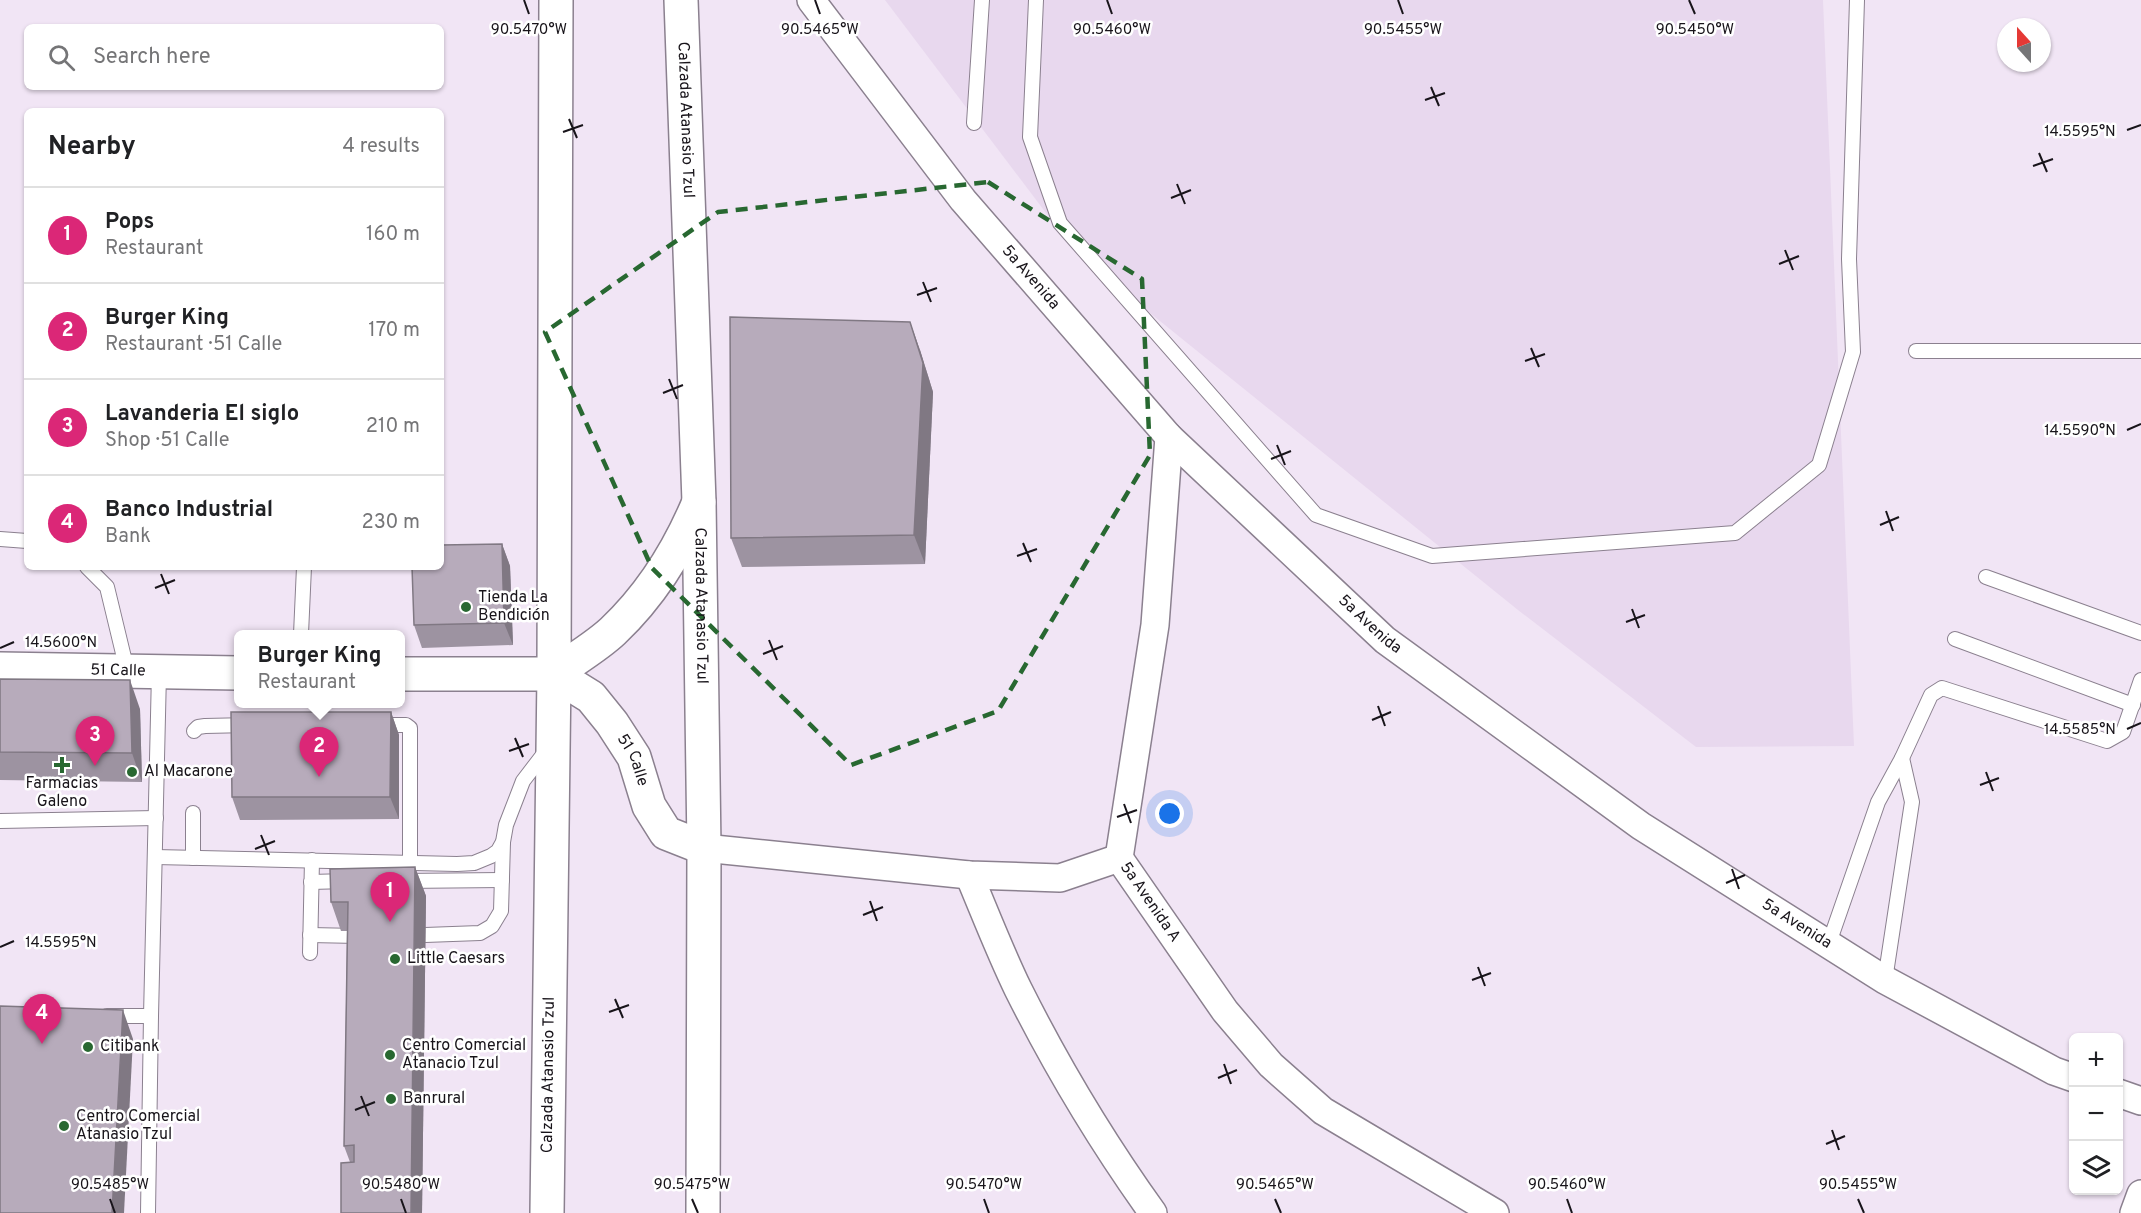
<!DOCTYPE html>
<html lang="en">
<head>
<meta charset="utf-8">
<style>
	body { margin:0; font-family:Overpass,sans-serif; background:#f2f2f2; color:#202124 }
	.controls { position:absolute; right:18px; bottom:18px; display:grid; overflow:hidden; border-radius:9px; box-shadow:0 2px 4px #0004 }
	.controls button { width:54px; height:54px; display:grid; place-items:center; padding:0; border:0; border-bottom:2px solid #e0e0e0; background:#fff; color:#202124; font:30px sans-serif }
	.compass { position:absolute; left:1997px; top:18px; width:54px; height:54px; border-radius:50%; background:#fff; box-shadow:0 2px 4px #0004; rotate:339deg }
	.you { position:absolute; left:1170px; top:814px; width:21px; height:21px; margin:-15px; border:4px solid #fff; border-radius:50%; background:#1a73e8; box-shadow:0 0 0 9px #1a73e833 }
	.badge { display:grid; place-items:center; width:39px; height:39px; border-radius:50%; background:#db2777; color:#fff; font-size:20px; font-weight:700 }
	.pin { position:absolute; translate:-50% -50px; filter:drop-shadow(0 2px 3px #0008) }
	.pin::after { content:''; position:absolute; top:32px; width:21px; height:18px; background:inherit; clip-path:polygon(0 0,100% 0,50% 100%) }
	.popup { position:absolute; left:234px; top:630px; width:171px; height:78px; box-sizing:border-box; display:grid; place-content:center; border-radius:9px; background:#fff; filter:drop-shadow(0 2px 4px #0005); font-size:20px; white-space:nowrap; color:#757577 }
	.popup b { font-size:22px; color:#202124 }
	.popup::after { content:''; position:absolute; left:50%; top:100%; margin-left:-12px; border:12px solid transparent; border-top-color:#fff }
	.list { margin:0; padding:0; list-style:none }
	h2 { display:flex; justify-content:space-between; align-items:center; height:78px; margin:0; padding:0 24px; font-size:26px }
	h2 small { font-size:20px; font-weight:400; color:#757577 }
	.list li { display:grid; grid-template-columns:39px 1fr auto; gap:18px; align-items:center; box-sizing:border-box; height:96px; padding:0 24px; border-top:2px solid #e0e0e0 }
	.list b { display:block; font-size:22px; white-space:nowrap }
	.list p { margin:0; font-size:20px; white-space:nowrap; color:#757577 }
	.list em { font-size:20px; font-style:normal; color:#757577 }
	.icon { flex:none; width:33px; height:33px; fill:none; stroke:currentColor; stroke-width:2; stroke-linecap:round; stroke-linejoin:round }
	.map { position:relative; flex:none; width:2141px; height:1213px; overflow:hidden }
	.search { position:absolute; background:#fff; box-shadow:0 2px 4px #0004; left:24px; top:24px; width:420px; height:66px; display:flex; align-items:center; gap:15px; box-sizing:border-box; padding:0 21px; border-radius:9px; color:#757577; font-size:22px }
	.panel { position:absolute; background:#fff; box-shadow:0 2px 4px #0004; left:24px; top:108px; width:420px; height:462px; border-radius:9px }
	.map>svg:first-child { display:block }
</style>
</head>
<body>
<div class="map">
<svg width="2141" height="1213" viewBox="0 0 2141 1213">
	<rect width="100%" height="100%" fill="#f1e5f5"/>
	<path fill="#e8d8ee" d="M885 0H1823L1854 746 1696 747 1518 610 1077 254Z"/>
	<g fill="none" stroke-linecap="round" stroke-linejoin="round">
		<g stroke="#8b808f" stroke-width="16">
			<g id="lane">
				<path d="M1036 0 1030 137 1060 223 1316 515 1432 556 1735 533 1819 465 1853 352 1849 259 1857 0"/>
				<path d="M974 123 982 0"/>
				<path d="M1916 351H2141"/>
				<path d="M0 539 27 541"/>
				<path d="M87 567 107 587 127 670"/>
				<path d="M1986 577 2141 633"/>
				<path d="M301 634 304 567"/>
				<path d="M1955 639 2133 705"/>
				<path d="M376 725H406L410 728V862"/>
				<path d="M194 731 198 727 205 726 249 725"/>
				<path d="M0 821 156 818"/>
				<path d="M155 857 457 864 474 863 491 856 498 851 503 842 506 825 523 781 546 751"/>
				<path d="M193 858V813"/>
				<path d="M402 881 502 880"/>
				<path d="M311 882 347 881"/>
				<path d="M310 935 358 936"/>
				<path d="M425 935 480 933 492 926 501 911 503 842"/>
				<path d="M1828 946 1878 802 1902 758 1931 695 1942 688 2107 741 2123 732 2141 680"/>
				<path d="M310 953 312 860"/>
				<path d="M1885 980 1912 802 1902 758"/>
				<path d="M107 1016H151L159 673"/>
				<path d="M148 1213 151 1016"/>
			</g>
		</g>
		<g stroke="#8b808f" stroke-width="30">
			<g id="street">
				<path id="s1" d="M811 0 963 200 1169 437 1385 640 1641 826 1885 980 2054 1071 2074 1078"/>
				<path d="M704 848 969 875 1060 878 1119 858"/>
				<path id="s2" d="M1119 858 1225 1011 1271 1065 1323 1111 1495 1213"/>
				<path d="M1119 858 1155 625 1169 437"/>
				<path d="M969 875C985 913 1000 952 1018 989 1057 1067 1102 1142 1153 1213"/>
				<path d="M2118 1093 2141 1101"/>
				<path d="M2134 1213 2141 1194"/>
			</g>
		</g>
		<g stroke="#8b808f" stroke-width="36">
			<g id="secondary">
				<path id="s3" d="M0 669 238 673"/>
				<path id="s4" d="M400 674H554L591 697 612 723 634 757 649 806 666 833 704 848"/>
				<path d="M554 674C573 660 596 647 613 631 651 595 679 550 699 502"/>
			</g>
		</g>
		<g stroke="#8b808f" stroke-width="36">
			<g id="primary">
				<path id="s5" d="M681 0 699 502 704 848 703 1213"/>
				<path id="s6" d="M547 1213 554 674 556 0"/>
			</g>
		</g>
		<use href="#lane" stroke="#fff" stroke-width="14"/>
		<use href="#street" stroke="#fff" stroke-width="27"/>
		<use href="#secondary" stroke="#fff" stroke-width="33"/>
		<use href="#primary" stroke="#fff" stroke-width="33"/>
	</g>
	<g fill="#9d93a1">
		<path d="M920 350 933 392 925 564 742 567 731 538Z"/>
		<path d="M502 544 510 566 513 645 422 648 414 625Z"/>
		<path d="M0 679 140 709 142 782 0 780Z"/>
		<path d="M391 712 399 735V819L240 820 232 797Z"/>
		<path d="M415 867 426 896 422 1213 350 1162 344 1146 347 931H341L331 902Z"/>
	</g>
	<g fill="#807883">
		<path d="M910 322 920 350 933 392 925 564 914 535Z"/>
		<path d="M502 544 510 566 513 645 504 623Z"/>
		<path d="M130 680 140 709 142 782 132 753Z"/>
		<path d="M391 712 399 735V819L390 797Z"/>
		<path d="M415 867 426 896 422 1213H411Z"/>
		<path d="M123 1010 133 1039 124 1213H112Z"/>
	</g>
	<g fill="#b7abbb" stroke="#807883" stroke-width="1.5">
		<path d="M730 317 910 322 923 363 914 535 731 538Z"/>
		<path d="M502 544 504 623 414 625 412 567H441V545Z"/>
		<path d="M0 679 130 680 132 753 0 752Z"/>
		<path d="M231 712H391L390 797H232Z"/>
		<path d="M415 867 411 1213H341V1163L354 1162V1145L344 1146 348 902H331L330 869Z"/>
		<path d="M0 1006 123 1010 112 1213H0Z"/>
	</g>
	<path fill="none" stroke="#286831" stroke-width="4.5" stroke-dasharray="12 8" stroke-linejoin="round" d="M988 182 1142 279 1150 455 998 711 851 765 652 568 545 332 718 212Z"/>
	<path fill="none" stroke="#18141a" stroke-width="2" d="M524 0 529 14M815 0 820 14M1107 0 1112 14M1398 0 1403 14M1689 0 1695 14M1431 87 1439 106M1425 100 1445 93M569 119 577 138M2127 130 2141 125M563 132 583 125M2039 153 2047 172M2033 166 2053 159M1177 184 1185 204M1171 198 1191 190M1785 250 1793 270M1779 264 1799 256M923 282 931 302M917 295 937 288M1531 348 1539 367M1525 361 1545 354M669 379 677 399M663 393 683 385M2127 430 2141 424M1277 445 1285 465M1271 459 1291 451M1886 511 1893 531M1880 525 1899 517M1023 543 1031 562M1017 556 1037 549M161 574 169 594M155 588 175 580M1632 609 1639 628M1626 622 1645 615M769 640 777 660M0 648 14 642M763 654 783 646M1378 706 1385 726M1372 720 1391 712M2127 729 2141 723M515 738 523 757M509 751 529 744M1986 772 1993 791M1980 785 1999 778M1124 804 1131 823M1117 817 1137 810M261 835 269 855M255 849 275 841M1732 869 1739 889M1726 883 1745 875M870 901 877 921M863 915 883 907M0 947 14 941M1478 967 1485 986M1472 980 1491 973M615 999 623 1018M609 1012 629 1005M1224 1064 1231 1084M1218 1078 1237 1070M361 1096 369 1116M355 1110 375 1102M1832 1130 1839 1150M1826 1144 1845 1136M110 1199 115 1213M401 1199 406 1213M692 1199 698 1213M984 1199 989 1213M1275 1199 1281 1213M1567 1199 1572 1213M1858 1199 1864 1213"/>
	<g fill="#286831" stroke="#fff" stroke-width="2">
		<circle cx="466" cy="607" r="6"/>
		<path d="M59 756h6v6h6v6h-6v6h-6v-6h-6v-6h6z"/>
		<circle cx="132" cy="772" r="6"/>
		<circle cx="395" cy="959" r="6"/>
		<circle cx="88" cy="1047" r="6"/>
		<circle cx="390" cy="1055" r="6"/>
		<circle cx="391" cy="1099" r="6"/>
		<circle cx="64" cy="1126" r="6"/>
	</g>
	<g text-anchor="middle" dominant-baseline="central" stroke-width="5" stroke-linejoin="round" paint-order="stroke">
		<g font-size="16" fill="#18141a" stroke="#fff">
			<text stroke="none"><textPath href="#s5" startOffset="120">Calzada Atanasio Tzul</textPath></text>
			<text stroke="none"><textPath href="#s1" startOffset="354">5a Avenida</textPath></text>
			<text stroke="none"><textPath href="#s5" startOffset="606">Calzada Atanasio Tzul</textPath></text>
			<text stroke="none"><textPath href="#s1" startOffset="840">5a Avenida</textPath></text>
			<text stroke="none"><textPath href="#s3" startOffset="118">51 Calle</textPath></text>
			<text stroke="none"><textPath href="#s4" startOffset="274">51 Calle</textPath></text>
			<text stroke="none"><textPath href="#s2" startOffset="54">5a Avenida A</textPath></text>
			<text stroke="none"><textPath href="#s1" startOffset="1362">5a Avenida</textPath></text>
			<text stroke="none"><textPath href="#s6" startOffset="138">Calzada Atanasio Tzul</textPath></text>
		</g>
		<g font-size="16" fill="#18141a" stroke="#fff" text-anchor="start">
			<text x="478" y="598">Tienda La<tspan x="478" dy="18">Bendición</tspan></text>
			<text x="144" y="772">Al Macarone</text>
			<text x="62" y="784" text-anchor="middle">Farmacias<tspan x="62" dy="18">Galeno</tspan></text>
			<text x="407" y="959">Little Caesars</text>
			<text x="402" y="1046">Centro Comercial<tspan x="402" dy="18">Atanacio Tzul</tspan></text>
			<text x="100" y="1047">Citibank</text>
			<text x="403" y="1099">Banrural</text>
			<text x="76" y="1117">Centro Comercial<tspan x="76" dy="18">Atanasio Tzul</tspan></text>
		</g>
	</g>
	<g font-size="15" text-anchor="middle" fill="#18141a" stroke="#fff" stroke-width="5" stroke-linejoin="round" paint-order="stroke">
		<text x="529" y="34">90.5470°W</text>
		<text x="820" y="34">90.5465°W</text>
		<text x="1112" y="34">90.5460°W</text>
		<text x="1403" y="34">90.5455°W</text>
		<text x="1695" y="34">90.5450°W</text>
		<text x="2080" y="136">14.5595°N</text>
		<text x="2080" y="435">14.5590°N</text>
		<text x="61" y="647">14.5600°N</text>
		<text x="2080" y="734">14.5585°N</text>
		<text x="61" y="947">14.5595°N</text>
		<text x="110" y="1189">90.5485°W</text>
		<text x="401" y="1189">90.5480°W</text>
		<text x="692" y="1189">90.5475°W</text>
		<text x="984" y="1189">90.5470°W</text>
		<text x="1275" y="1189">90.5465°W</text>
		<text x="1567" y="1189">90.5460°W</text>
		<text x="1858" y="1189">90.5455°W</text>
	</g>
</svg>
<div class="controls">
<button>+</button>
<button>−</button>
<button><svg class="icon" aria-label="layers" viewBox="0 0 24 24"><path d="M12 4l9 5-9 5-9-5zM3 14l9 5 9-5"/></svg></button>
</div>
<svg class="compass" viewBox="-18 -18 36 36"><path d="M0-13l5 13h-10z" fill="#e53935"/><path d="M0 13l5-13h-10z" fill="#757577"/></svg>
<div class="you"></div>
<div class="pin badge" style="left:390px;top:922px">1</div>
<div class="pin badge" style="left:319px;top:777px">2</div>
<div class="popup"><b>Burger King</b>Restaurant</div>
<div class="pin badge" style="left:95px;top:766px">3</div>
<div class="pin badge" style="left:42px;top:1044px">4</div>
<div class="search"><svg class="icon" aria-label="search" viewBox="0 0 24 24"><circle cx="10" cy="10" r="6"/><path d="M15 15l6 6"/></svg>Search here</div>
<section class="panel">
<h2>Nearby<small>4 results</small></h2>
<ul class="list">
<li><span class="badge">1</span><div><b>Pops</b><p>Restaurant</p></div><em>160 m</em></li>
<li><span class="badge">2</span><div><b>Burger King</b><p>Restaurant · 51 Calle</p></div><em>170 m</em></li>
<li><span class="badge">3</span><div><b>Lavanderia El siglo</b><p>Shop · 51 Calle</p></div><em>210 m</em></li>
<li><span class="badge">4</span><div><b>Banco Industrial</b><p>Bank</p></div><em>230 m</em></li>
</ul>
</section>
</div>
</body>
</html>
